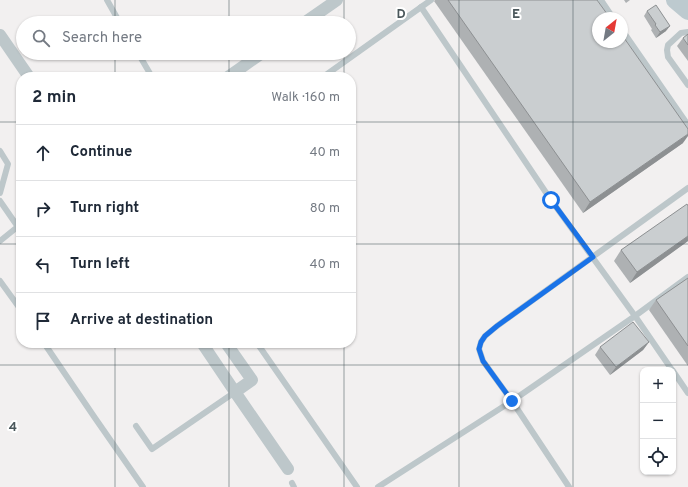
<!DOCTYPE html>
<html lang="en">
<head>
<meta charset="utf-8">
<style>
	body { margin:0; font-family:Overpass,sans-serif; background:#f2f2f3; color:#1f2937 }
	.controls { position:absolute; right:12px; bottom:12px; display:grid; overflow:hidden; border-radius:8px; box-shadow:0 1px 3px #0004 }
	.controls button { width:36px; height:36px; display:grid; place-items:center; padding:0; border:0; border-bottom:1px solid #e0e1e3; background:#fff; color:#1f2937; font:20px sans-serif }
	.compass { position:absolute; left:592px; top:12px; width:36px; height:36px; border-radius:50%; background:#fff; box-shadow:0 1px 3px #0004; rotate:31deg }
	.stop { position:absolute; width:12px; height:12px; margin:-9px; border:3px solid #1a73e8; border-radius:50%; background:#fff }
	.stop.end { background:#1a73e8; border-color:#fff; box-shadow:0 1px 4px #0008 }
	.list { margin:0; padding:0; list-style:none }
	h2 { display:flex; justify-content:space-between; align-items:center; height:52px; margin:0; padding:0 16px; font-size:17px }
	h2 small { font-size:13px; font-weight:400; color:#747a83 }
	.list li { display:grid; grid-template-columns:26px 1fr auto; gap:12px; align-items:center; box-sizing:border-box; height:56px; padding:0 16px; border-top:1px solid #e0e1e3 }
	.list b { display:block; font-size:15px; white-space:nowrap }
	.list em { font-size:13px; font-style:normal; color:#747a83 }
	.icon { flex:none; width:22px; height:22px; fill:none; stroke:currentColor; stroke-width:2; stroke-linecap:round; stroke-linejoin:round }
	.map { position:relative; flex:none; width:688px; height:487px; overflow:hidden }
	.search { position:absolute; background:#fff; box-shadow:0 1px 3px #0004; left:16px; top:16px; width:340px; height:44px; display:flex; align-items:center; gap:10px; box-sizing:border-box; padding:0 14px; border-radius:22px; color:#747a83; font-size:15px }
	.panel { position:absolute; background:#fff; box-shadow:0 1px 3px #0004; left:16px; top:72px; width:340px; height:276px; border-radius:16px }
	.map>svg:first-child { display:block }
</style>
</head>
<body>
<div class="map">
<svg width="688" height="487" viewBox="0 0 688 487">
	<rect width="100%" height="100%" fill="#f2f0f0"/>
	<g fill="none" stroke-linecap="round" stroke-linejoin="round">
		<g stroke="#bdc7ca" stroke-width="6">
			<path d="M107 0 120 23"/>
			<path d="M601 0 613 18"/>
			<path d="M421 7 551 200 635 316 672 370"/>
			<path d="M622 30 688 125"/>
			<path d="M688 32 681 33 668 45 667 50 668 57 688 85"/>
			<path d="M138 53 152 77"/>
			<path d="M323 77 431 0"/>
			<path d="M0 151 8 164 0 193"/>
			<path d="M0 201 18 227"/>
			<path d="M0 241 21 224"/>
			<path d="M0 281 21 310"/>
			<path d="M44 343 95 418 143 487"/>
			<path d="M257 343 357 487"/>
			<path d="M673 371 688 393"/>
			<path d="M136 426 152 449 235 392"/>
			<path d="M292 483 294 487"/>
			<path d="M378 487 512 401 635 316 688 277"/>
			<path d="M569 487 512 401 483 361 479 349 481 342 485 336 497 326 688 188"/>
		</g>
		<g stroke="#bdc7ca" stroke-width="12">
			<path d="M304 23 337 0"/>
			<path d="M0 35 29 77"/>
			<path d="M228 77 262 53"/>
			<path d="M202 343 235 392 252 380 226 343"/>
			<path d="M235 392 288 469"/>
		</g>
		<path stroke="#bdcacf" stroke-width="18" d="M675 0 688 11"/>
	</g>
	<g fill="#aeb1b3">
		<path d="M435 0H597L683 143 583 213 434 1Z"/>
		<path d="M624 0H630L626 3Z"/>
		<path d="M647 11 666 31 656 38 651 30 652 29 644 16Z"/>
		<path d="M688 34V61L677 46 683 38Z"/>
		<path d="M688 206V241L630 283 614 261 621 250Z"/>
		<path d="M688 278V366L649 310 656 300Z"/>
		<path d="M649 342 643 350 610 375 595 355 600 347Z"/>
	</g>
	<g fill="#8d9092">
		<path d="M670 26 666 31 656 38 660 32Z"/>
		<path d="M688 134V136L683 143 583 213 590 202Z"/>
		<path d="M688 236V241L630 283 637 272Z"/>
		<path d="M649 342 643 350 610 375 616 367Z"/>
	</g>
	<g fill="#caced0" stroke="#8d9092">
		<path d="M448 0H597L610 18H598V42H622V35L688 129V134L590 202Z"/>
		<path d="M656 5 670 26 660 32 655 25 656 24 647 11Z"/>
		<path d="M688 34V45L683 38Z"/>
		<path d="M687 204 688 206V236L637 272 621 250Z"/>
		<path d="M688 278V346L656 300Z"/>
		<path d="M633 322 649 342 616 367 600 347Z"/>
	</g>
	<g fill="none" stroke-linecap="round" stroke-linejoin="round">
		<path stroke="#1a73e8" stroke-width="5" d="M512 401 483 361 479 349 481 342 485 336 497 326 593 257 551 200"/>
	</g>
	<path fill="none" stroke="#4a575b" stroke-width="1" stroke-opacity="0.55" d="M115 0V23M229 0V23M344 0V23M459 0V487M573 0V487M115 53V77M229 53V77M344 53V77M0 122H21M351 122H688M0 244H21M351 244H688M115 343V487M229 343V487M344 343V487M0 365H688"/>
	<g font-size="13" text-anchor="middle" font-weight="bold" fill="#4a575b" stroke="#fff" stroke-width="4" stroke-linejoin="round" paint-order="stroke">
		<text x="401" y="18">D</text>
		<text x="516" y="18">E</text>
		<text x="13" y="431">4</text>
	</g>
</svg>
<div class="controls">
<button>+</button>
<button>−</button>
<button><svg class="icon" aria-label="locate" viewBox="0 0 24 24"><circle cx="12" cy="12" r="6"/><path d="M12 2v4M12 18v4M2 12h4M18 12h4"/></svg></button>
</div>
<svg class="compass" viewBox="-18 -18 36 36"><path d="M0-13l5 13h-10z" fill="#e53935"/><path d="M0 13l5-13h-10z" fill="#747a83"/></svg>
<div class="stop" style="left:551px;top:200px"></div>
<div class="stop end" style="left:512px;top:401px"></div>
<div class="search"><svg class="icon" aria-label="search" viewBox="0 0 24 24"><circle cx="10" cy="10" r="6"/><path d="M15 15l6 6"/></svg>Search here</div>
<section class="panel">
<h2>2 min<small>Walk · 160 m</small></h2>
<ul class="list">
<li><svg class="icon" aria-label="ahead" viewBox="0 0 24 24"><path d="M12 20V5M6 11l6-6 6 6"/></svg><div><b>Continue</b></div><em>40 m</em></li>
<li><svg class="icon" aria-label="right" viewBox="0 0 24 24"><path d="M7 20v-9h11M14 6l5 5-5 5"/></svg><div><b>Turn right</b></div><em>80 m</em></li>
<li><svg class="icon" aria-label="left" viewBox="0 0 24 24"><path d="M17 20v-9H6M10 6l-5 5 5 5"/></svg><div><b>Turn left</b></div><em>40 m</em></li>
<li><svg class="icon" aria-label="arrive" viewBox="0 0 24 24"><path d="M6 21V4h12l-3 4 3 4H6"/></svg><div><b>Arrive at destination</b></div></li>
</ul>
</section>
</div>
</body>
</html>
